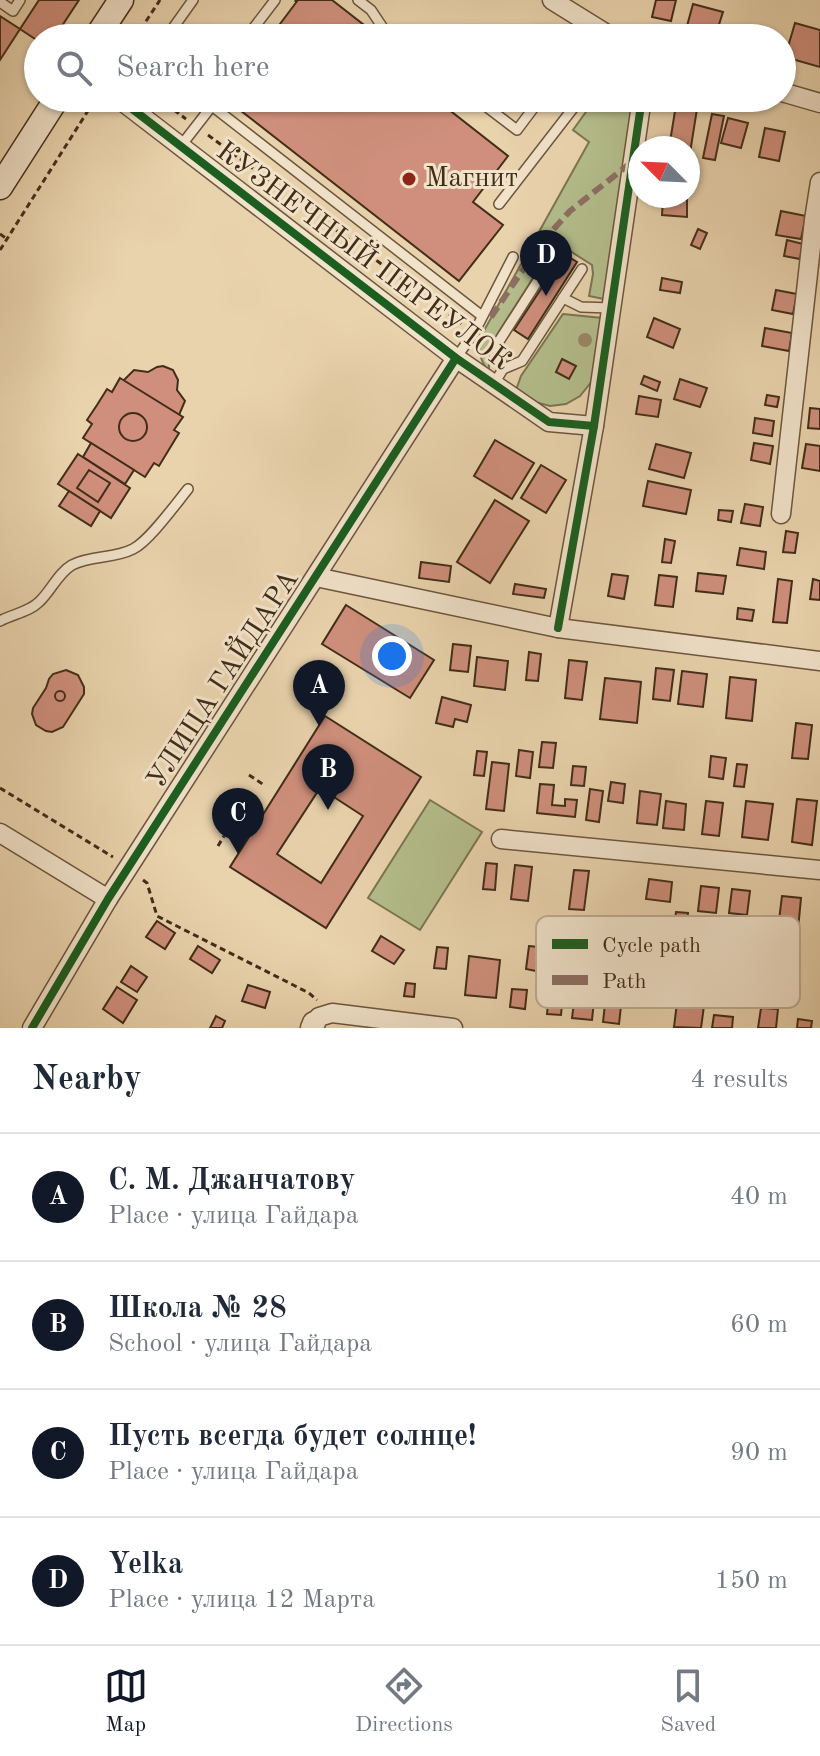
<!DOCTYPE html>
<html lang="en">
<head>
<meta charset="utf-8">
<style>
	body { margin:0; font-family:"Old Standard TT",serif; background:#f6f6f7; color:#1f2937 }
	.compass { position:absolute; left:628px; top:136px; width:72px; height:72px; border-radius:50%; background:#fff; box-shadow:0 2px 6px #0004; rotate:294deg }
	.you { position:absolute; left:392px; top:656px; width:28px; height:28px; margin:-20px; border:6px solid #fff; border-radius:50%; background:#1a73e8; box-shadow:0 0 0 12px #1a73e833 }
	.badge { display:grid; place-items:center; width:52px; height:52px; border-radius:50%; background:#111827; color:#fff; font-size:26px; font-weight:700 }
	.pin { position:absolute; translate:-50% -66px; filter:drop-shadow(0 2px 4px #0008) }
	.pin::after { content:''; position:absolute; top:42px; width:28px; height:24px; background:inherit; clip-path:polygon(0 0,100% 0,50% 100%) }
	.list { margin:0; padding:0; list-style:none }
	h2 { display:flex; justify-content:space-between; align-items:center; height:104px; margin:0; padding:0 32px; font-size:34px }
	h2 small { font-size:26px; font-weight:400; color:#747a83 }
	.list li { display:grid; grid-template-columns:52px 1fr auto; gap:24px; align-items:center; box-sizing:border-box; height:128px; padding:0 32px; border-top:2px solid #e0e1e3 }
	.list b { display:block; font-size:30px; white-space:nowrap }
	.list p { margin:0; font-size:26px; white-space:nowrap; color:#747a83 }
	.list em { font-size:26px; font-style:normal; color:#747a83 }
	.icon { flex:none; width:44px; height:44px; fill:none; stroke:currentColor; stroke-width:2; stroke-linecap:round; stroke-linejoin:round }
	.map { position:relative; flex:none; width:820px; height:1028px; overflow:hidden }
	.search { position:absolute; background:#fff; box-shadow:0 2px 6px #0004; left:24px; right:24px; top:24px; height:88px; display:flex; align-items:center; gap:20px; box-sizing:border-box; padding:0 28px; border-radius:44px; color:#747a83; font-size:30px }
	.sheet { height:616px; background:#fff }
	nav { display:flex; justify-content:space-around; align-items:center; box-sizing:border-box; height:112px; border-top:2px solid #e0e1e3; background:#fff; font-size:22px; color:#747a83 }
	nav a { display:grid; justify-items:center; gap:4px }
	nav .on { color:#111827 }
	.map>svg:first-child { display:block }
</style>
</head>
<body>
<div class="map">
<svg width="820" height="1028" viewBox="0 0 820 1028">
	<rect width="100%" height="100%" fill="#e9d3ad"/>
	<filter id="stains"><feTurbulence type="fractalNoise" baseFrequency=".0025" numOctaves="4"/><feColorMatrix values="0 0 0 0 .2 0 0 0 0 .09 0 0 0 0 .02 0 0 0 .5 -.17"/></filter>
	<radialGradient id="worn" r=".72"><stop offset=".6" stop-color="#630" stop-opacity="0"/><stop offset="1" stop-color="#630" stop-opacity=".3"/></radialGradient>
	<g fill="#b4bd8c" stroke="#7b7552" stroke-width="2">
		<path d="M596 98H634L604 299 589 296 593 274 592 265 556 242 498 333 489 351V373C480 360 478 352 481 336L589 142 573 130Z"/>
		<path d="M563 314 602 318 592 381 580 396 566 404 550 406 535 402 516 390 521 376Z"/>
		<path d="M430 800 482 832 420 930 368 898Z"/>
	</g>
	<g fill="#cf8f7c" stroke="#422d18" stroke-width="2" fill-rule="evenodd">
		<path d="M39 0H79L54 38H38V41L20 29Z"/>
		<path d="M298 0H332L364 25 355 36 357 38H282L274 32Z"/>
		<path d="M656 0H676L671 21 652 17Z"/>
		<path d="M693 4 723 12 716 34 687 26Z"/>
		<path d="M0 16 20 29 0 60Z"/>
		<path d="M795 23 820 30V67L785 57Z"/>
		<path d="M243 98H434L508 156 473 202 503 225 459 281 236 107Z"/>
		<path d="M676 105 697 109 690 153 688 152V148H669Z"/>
		<path d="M712 114 724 116 715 160 703 158Z"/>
		<path d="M728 118 748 123 741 148 721 143Z"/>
		<path d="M765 128 785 132 779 161 759 157Z"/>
		<path d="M663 199 687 200V217L662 215Z"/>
		<path d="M781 211 806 216 801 239 776 235Z"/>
		<path d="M698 229 707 233 700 249 691 245Z"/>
		<path d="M787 240 803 244 800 259 784 256Z"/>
		<path d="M564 254 577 262 528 339 514 330Z"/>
		<path d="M662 278 682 282 680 293 660 290Z"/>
		<path d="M776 290 797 294 793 314 772 310Z"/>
		<path d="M654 318 680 329 673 348 647 337Z"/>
		<path d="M765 328 792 333 789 351 762 346Z"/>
		<path d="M562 359 576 366 569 379 556 372Z"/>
		<path d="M163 366 173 370 178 380 177 390 185 401 179 415 123 381 134 370 148 372 157 367Z"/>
		<path d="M644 376 660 382 657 391 641 384Z"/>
		<path d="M120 378 183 417 174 430 179 433 159 466 154 463 145 477 83 438 92 424 87 420 97 405 107 389 112 392Z"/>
		<path d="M680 379 707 388 700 407 674 399Z"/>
		<path d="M767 395 779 397 777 407 765 405Z"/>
		<path d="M639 396 661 400 658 417 636 414Z"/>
		<path d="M810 408 820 409V429L808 428Z"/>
		<circle cx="133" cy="427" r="14"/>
		<path d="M755 418 774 421 772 436 753 433Z"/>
		<path d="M495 440 534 463 512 499 474 476Z"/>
		<path d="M91 443 134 470 125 484 83 457Z"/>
		<path d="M754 443 773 446 770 464 751 460Z"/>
		<path d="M656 444 691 453 684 478 649 469Z"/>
		<path d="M806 444 820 446V471L802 468Z"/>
		<path d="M78 454 130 488 111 518 58 484Z"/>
		<path d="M541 465 566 480 546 513 521 498Z"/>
		<path d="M89 470 110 483 98 502 77 488Z"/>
		<path d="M648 481 691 490 686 514 643 506Z"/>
		<path d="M69 491 100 511 91 526 59 506Z"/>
		<path d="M495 500 529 521 490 583 457 562Z"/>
		<path d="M745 504 763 507 760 526 741 523Z"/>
		<path d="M719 510 733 511 731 522 718 520Z"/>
		<path d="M786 531 798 533 795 553 783 552Z"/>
		<path d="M665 539 675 541 671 563 662 562Z"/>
		<path d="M740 548 766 552 764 569 737 565Z"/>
		<path d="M421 562 451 566 449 582 419 578Z"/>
		<path d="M698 573 726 576 723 594 696 591Z"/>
		<path d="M612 574 628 576 624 599 608 596Z"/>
		<path d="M659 575 677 577 673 607 655 605Z"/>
		<path d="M778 579 792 581 787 623 773 622Z"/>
		<path d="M813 579 820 581V600L810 599Z"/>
		<path d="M515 584 546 589 544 598 513 594Z"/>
		<path d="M346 605 434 660 410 698 322 644Z"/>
		<path d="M738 608 754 610 752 621 737 619Z"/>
		<path d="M453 644 471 646 468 672 450 670Z"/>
		<path d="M529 652 541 654 538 681 526 680Z"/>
		<path d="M477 657 508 661 505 690 474 686Z"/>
		<path d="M569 660 587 662 582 700 565 698Z"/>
		<path d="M656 668 674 670 670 701 653 699Z"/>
		<path d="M66 670 78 675 84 687V694L63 727 52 732 46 731 36 725 32 714 33 708 46 688 49 679 53 674Z"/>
		<path d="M682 671 707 674 703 707 678 704Z"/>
		<path d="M730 677 756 680 752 721 726 718Z"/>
		<path d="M605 678 641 682 637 723 600 719Z"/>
		<circle cx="60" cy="696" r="5"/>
		<path d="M442 697 471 705 467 722 455 719 453 727 436 723Z"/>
		<path d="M325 716 421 777 326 928 230 867ZM320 788 363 816 321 883 277 854Z"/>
		<path d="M796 723 812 725 808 759 792 758Z"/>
		<path d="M542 742 556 743 553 768 539 767Z"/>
		<path d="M519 750 533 752 530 778 516 776Z"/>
		<path d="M477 751 487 752 484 776 474 775Z"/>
		<path d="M711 756 726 758 723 779 709 777Z"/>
		<path d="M492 762 509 764 504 811 486 809Z"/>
		<path d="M737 764 747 765 744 787 734 786Z"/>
		<path d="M573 766 586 767 584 786 571 785Z"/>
		<path d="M611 782 625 784 623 803 608 801Z"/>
		<path d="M540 784 554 785 552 805 565 806V799L577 800 575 817 537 813Z"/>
		<path d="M590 789 603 791 599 822 586 820Z"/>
		<path d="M640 791 661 794 657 825 637 823Z"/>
		<path d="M797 799 817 801 812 845 792 842Z"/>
		<path d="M666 801 686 804 684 830 663 828Z"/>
		<path d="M706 801 723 803 719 836 702 834Z"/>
		<path d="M746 801 773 804 768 840 742 837Z"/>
		<path d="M486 863 497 864 495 890 483 889Z"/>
		<path d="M515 865 532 867 528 901 511 899Z"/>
		<path d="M574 870 589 871 584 910 569 909Z"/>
		<path d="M649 879 672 882 670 902 646 899Z"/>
		<path d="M701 886 719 888 716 913 698 911Z"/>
		<path d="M732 889 750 891 747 915 729 913Z"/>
		<path d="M782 896 801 898 798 930 778 928Z"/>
		<path d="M676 912 688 913 685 941 672 940Z"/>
		<path d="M157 921 175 933 165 949 146 937Z"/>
		<path d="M381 936 404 950 394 964 372 951Z"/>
		<path d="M198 946 220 960 212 973 190 959Z"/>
		<path d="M529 946 538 947 536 971 526 969Z"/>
		<path d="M437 947 448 948 446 969 434 968Z"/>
		<path d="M469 956 500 960 496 998 465 995Z"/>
		<path d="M131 966 147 977 137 992 121 982Z"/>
		<path d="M577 979 596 981 592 1020 572 1018Z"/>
		<path d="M406 983 415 984 414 997 404 996Z"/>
		<path d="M248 985 270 992 265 1008 242 1001Z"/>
		<path d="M607 986 623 988 619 1024 603 1022Z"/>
		<path d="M117 987 137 1000 123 1023 103 1009Z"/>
		<path d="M512 989 527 990 525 1009 510 1007Z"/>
		<path d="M549 991 563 993 561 1015 547 1014Z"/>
		<path d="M677 1003 704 1006 701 1028 674 1027Z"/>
		<path d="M761 1008 778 1009 776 1028H758Z"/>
		<path d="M714 1015 733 1017 732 1028H712Z"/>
		<path d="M216 1016 225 1021 222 1028H210Z"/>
		<path d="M798 1019 812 1021 811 1028H797Z"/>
	</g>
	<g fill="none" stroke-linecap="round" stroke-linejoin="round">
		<g stroke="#6c563d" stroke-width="12">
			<g id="service">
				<path d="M358 0 371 10 387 34 393 38"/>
				<path d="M0 2 13 11 20 0"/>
				<path d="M170 38 173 28 193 0"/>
				<path d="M246 38 275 0"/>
				<path d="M475 98 517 130 541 98"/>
				<path d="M212 106 482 316"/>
				<path d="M180 147 218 98"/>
				<path d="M499 204 581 98"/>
				<path d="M582 269 563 298 581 307 611 308"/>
				<path d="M456 358 475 331 513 257"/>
				<path d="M503 369 522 361 563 298"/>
				<path d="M494 384 503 369 496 346 555 254"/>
				<path d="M0 621C13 614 29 612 39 602 51 591 58 573 72 565 91 555 114 559 133 549 149 541 175 505 188 489"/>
			</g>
		</g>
		<g stroke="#6c563d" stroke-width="21">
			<g id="minor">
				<path d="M552 0 613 38"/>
				<path d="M782 92 820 103"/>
				<path d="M118 98 456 358 549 422 594 426"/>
				<path d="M781 514 814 220 820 182"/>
				<path d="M316 577 558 628 820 661"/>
				<path d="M558 628 594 426 642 98"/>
				<path d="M0 833 108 899"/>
				<path d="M501 839 820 870"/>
				<path d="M314 1023 319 1017 332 1013 453 1028"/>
				<path d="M32 1028 108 899 456 358"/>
			</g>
		</g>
		<g stroke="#6c563d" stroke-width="25">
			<path id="tertiary" d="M312 1028 314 1023"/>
		</g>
		<g stroke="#422d18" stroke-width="27">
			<g id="secondary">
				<path d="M96 38 121 0"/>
				<path d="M0 187 57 98"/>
			</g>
		</g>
		<g stroke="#422d18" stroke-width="3" stroke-dasharray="6 4" stroke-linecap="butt">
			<path d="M295 0 297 2"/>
			<path d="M135 38 160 0"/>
			<path d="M158 98 186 119"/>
			<path d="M208 135 462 324"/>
			<path d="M0 234 7 239"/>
			<path d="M0 250 96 98"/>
			<path d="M311 703 321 688"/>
			<path d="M249 775 264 785"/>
			<path d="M0 788 113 857"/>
			<path d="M218 846 224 836"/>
			<path d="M143 880 147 883 157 916 309 993 317 1000"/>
		</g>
		<use href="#service" stroke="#f1e2ca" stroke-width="9"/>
		<use href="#minor" stroke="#f1e2ca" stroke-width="18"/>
		<use href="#tertiary" stroke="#f1e2ca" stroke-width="22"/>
		<use href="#secondary" stroke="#f1e2ca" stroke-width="24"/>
		<path stroke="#8d6e63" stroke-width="6" stroke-dasharray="12 6" stroke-linecap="butt" d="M491 317 541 243 570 211 632 162"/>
		<g stroke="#f1e2ca" stroke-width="13">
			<g id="cycleway">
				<path d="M118 98 456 358 549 422 594 426"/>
				<path d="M558 628 594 426 642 98"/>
				<path d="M32 1028 108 899 456 358"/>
			</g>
		</g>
		<use href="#cycleway" stroke="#1b5e20" stroke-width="8"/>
	</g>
	<circle fill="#9a8868" cx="585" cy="340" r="7"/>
	<circle fill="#8f2418" stroke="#f1e2ca" stroke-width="3" cx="409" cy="179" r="8"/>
	<g text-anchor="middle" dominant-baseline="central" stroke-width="6" stroke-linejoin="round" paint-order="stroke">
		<g font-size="28" fill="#422d18" stroke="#f1e2ca" text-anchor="start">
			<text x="425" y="179">Магнит</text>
		</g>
		<g font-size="28" fill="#422d18" stroke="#f1e2ca">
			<text transform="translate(363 257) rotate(37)">КУЗНЕЧНЫЙ ПЕРЕУЛОК</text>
			<text transform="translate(224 680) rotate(-57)">УЛИЦА ГАЙДАРА</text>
		</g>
	</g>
	<rect x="536" y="916" width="264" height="92" rx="12" fill="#f1e2ca" stroke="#bcac95" stroke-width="2"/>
	<rect x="552" y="939" width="36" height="10" fill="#1b5e20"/>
	<rect x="552" y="975" width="36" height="10" fill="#8d6e63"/>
	<g font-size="22" fill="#422d18">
		<text x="602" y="952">Cycle path</text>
		<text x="602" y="988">Path</text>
	</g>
	<rect width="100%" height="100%" filter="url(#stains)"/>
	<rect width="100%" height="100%" fill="url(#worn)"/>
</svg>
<svg class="compass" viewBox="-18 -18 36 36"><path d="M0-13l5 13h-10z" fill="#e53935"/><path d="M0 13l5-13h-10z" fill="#747a83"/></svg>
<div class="you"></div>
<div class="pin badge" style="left:319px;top:726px">A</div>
<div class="pin badge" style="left:328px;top:810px">B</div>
<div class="pin badge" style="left:238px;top:854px">C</div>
<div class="pin badge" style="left:546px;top:296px">D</div>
<div class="search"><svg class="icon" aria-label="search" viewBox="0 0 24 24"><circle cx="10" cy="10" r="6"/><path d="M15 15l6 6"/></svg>Search here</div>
</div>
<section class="sheet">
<h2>Nearby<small>4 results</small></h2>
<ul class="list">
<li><span class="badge">A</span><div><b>С. М. Джанчатову</b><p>Place · улица Гайдара</p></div><em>40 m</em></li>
<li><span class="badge">B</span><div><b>Школа № 28</b><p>School · улица Гайдара</p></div><em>60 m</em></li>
<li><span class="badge">C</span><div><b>Пусть всегда будет солнце!</b><p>Place · улица Гайдара</p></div><em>90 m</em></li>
<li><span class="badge">D</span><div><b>Yelka</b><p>Place · улица 12 Марта</p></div><em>150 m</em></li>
</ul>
</section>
<nav>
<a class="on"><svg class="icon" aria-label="map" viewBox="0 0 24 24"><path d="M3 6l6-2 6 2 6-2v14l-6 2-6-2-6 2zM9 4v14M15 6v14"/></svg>Map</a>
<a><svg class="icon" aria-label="directions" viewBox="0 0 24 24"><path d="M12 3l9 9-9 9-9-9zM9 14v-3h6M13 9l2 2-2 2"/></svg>Directions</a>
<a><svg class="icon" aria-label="saved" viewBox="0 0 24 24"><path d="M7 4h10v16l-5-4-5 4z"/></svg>Saved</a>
</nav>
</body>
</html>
